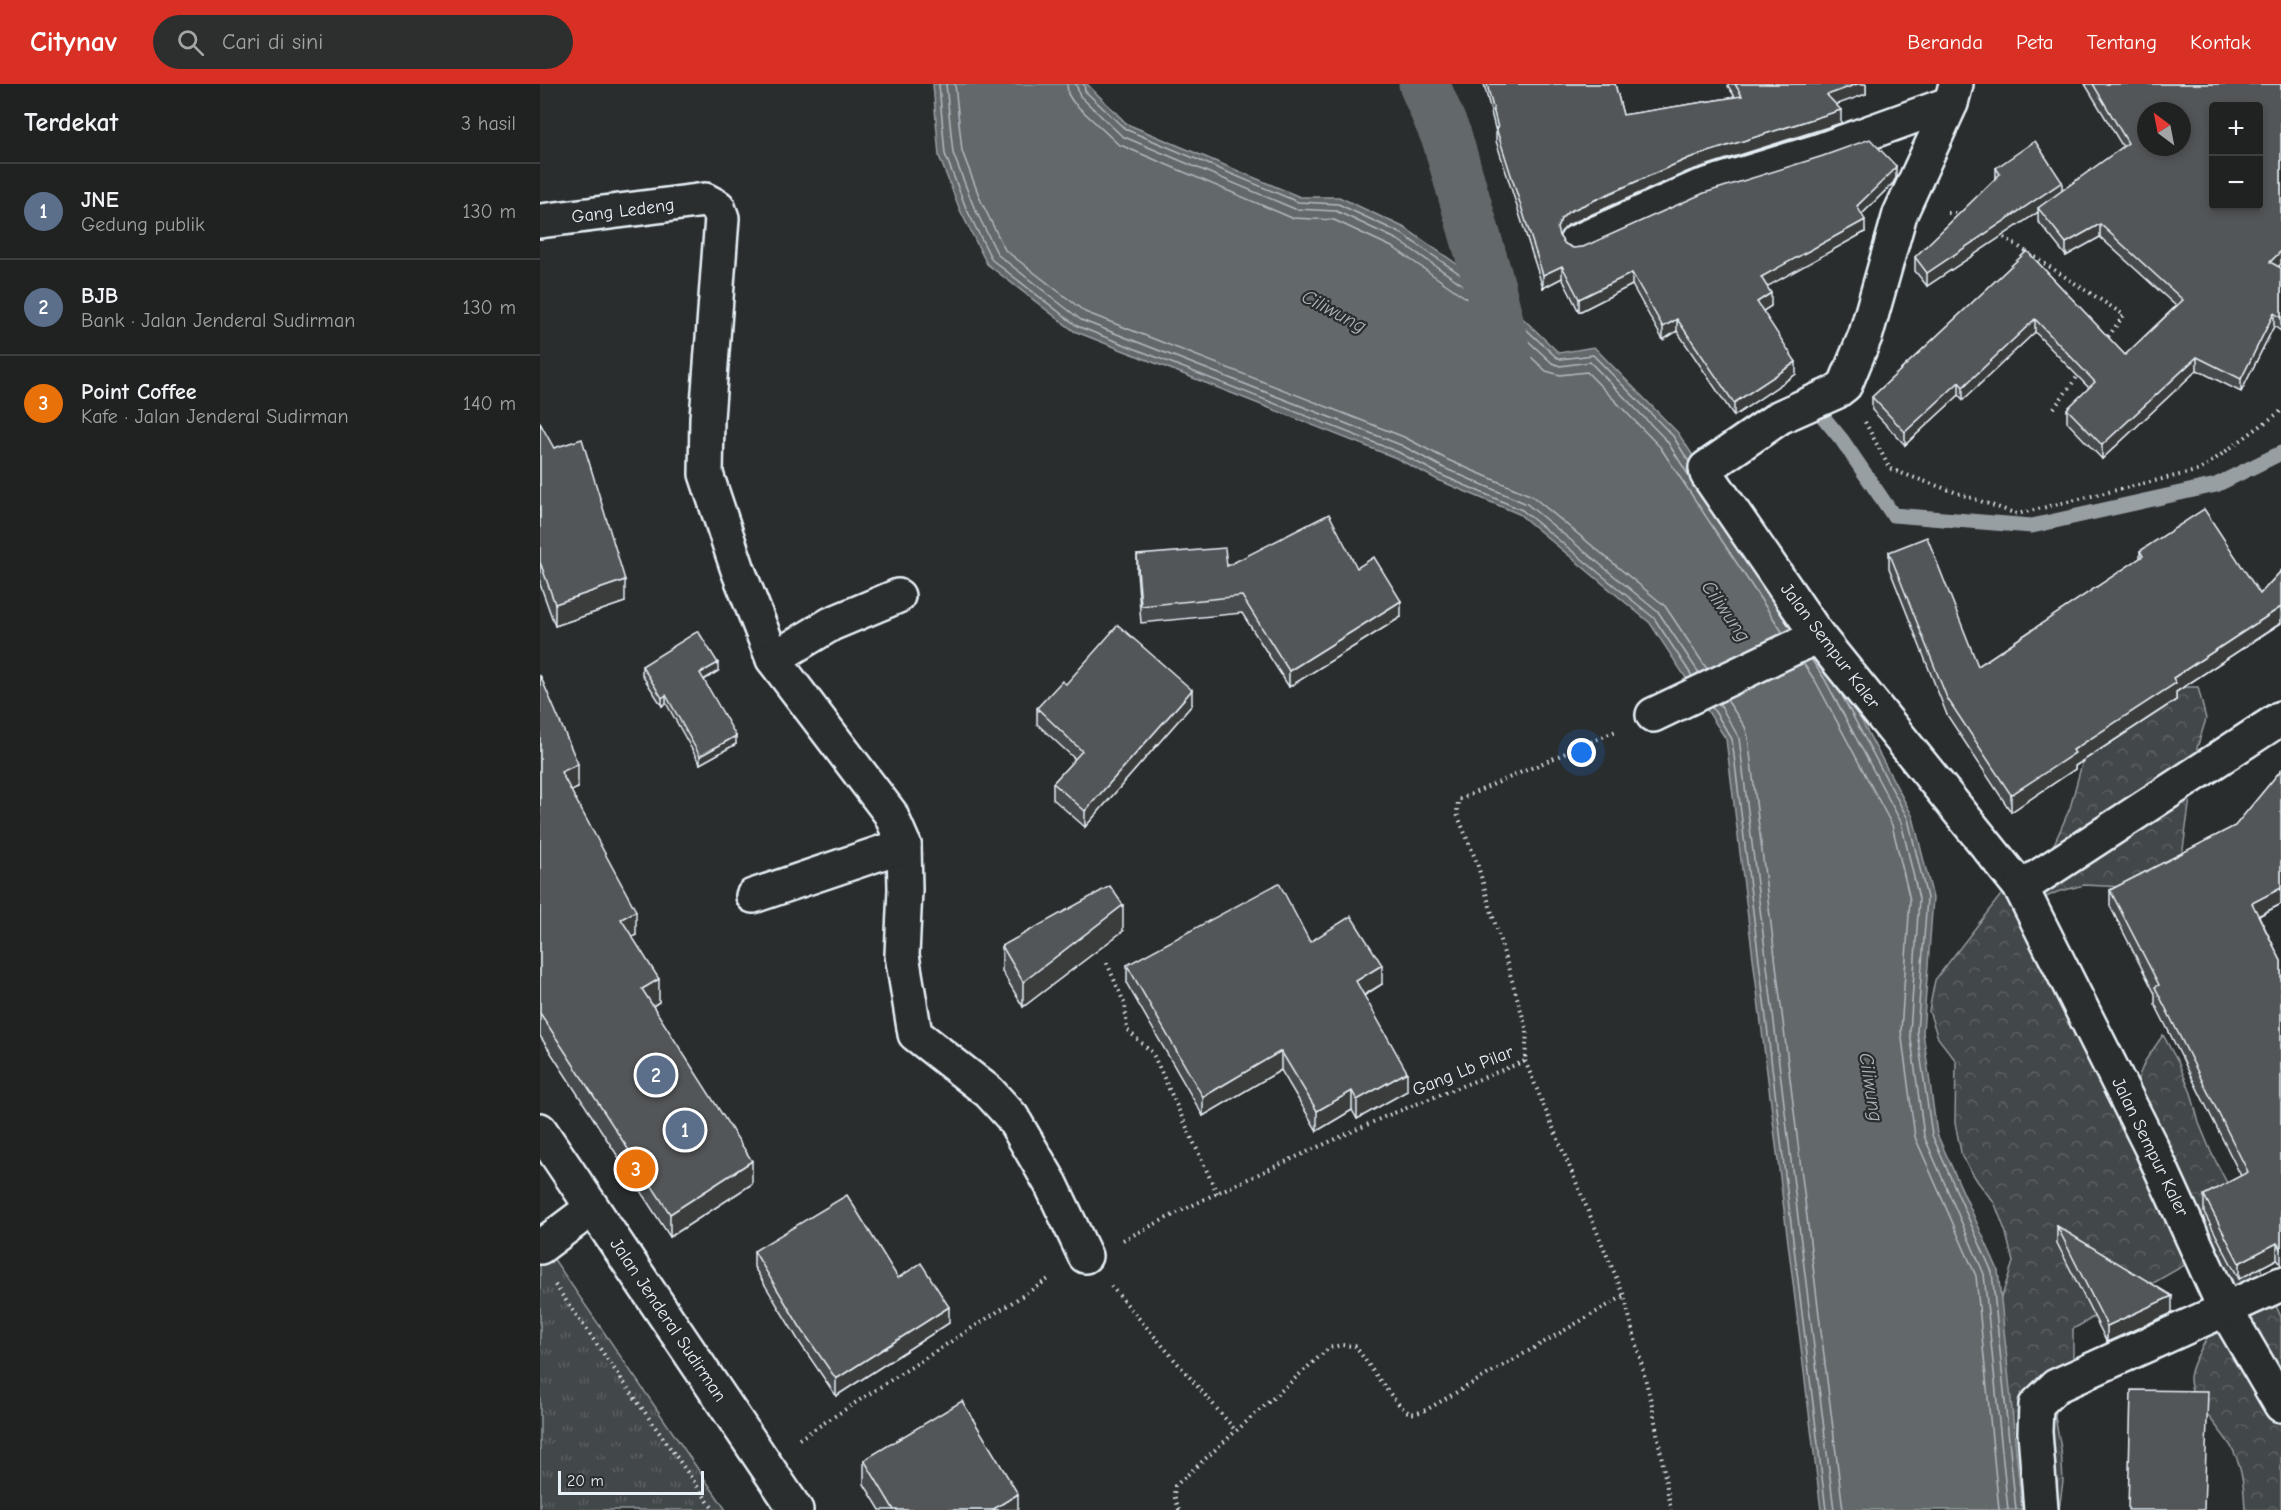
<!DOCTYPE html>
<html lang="id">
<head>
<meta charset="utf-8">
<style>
	body { margin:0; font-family:"Comic Neue",sans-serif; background:#2d2f2f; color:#f1f3f6 }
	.controls { position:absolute; right:18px; top:18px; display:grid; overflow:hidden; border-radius:6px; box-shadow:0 3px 9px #0003 }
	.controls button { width:54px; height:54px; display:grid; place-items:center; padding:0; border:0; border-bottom:2px solid #3d3f40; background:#202222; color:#f1f3f6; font:30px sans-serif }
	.compass { position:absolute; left:1597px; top:18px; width:54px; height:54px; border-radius:50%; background:#202222; box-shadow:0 3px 9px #0003; rotate:328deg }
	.scale { position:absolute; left:18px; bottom:15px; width:146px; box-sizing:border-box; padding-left:6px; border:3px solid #e8f1f8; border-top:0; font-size:16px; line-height:21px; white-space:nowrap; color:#e8f1f8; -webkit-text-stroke:4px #2a2d2e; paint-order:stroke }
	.you { position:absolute; left:1042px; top:669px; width:21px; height:21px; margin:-15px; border:4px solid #fff; border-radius:50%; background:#1a73e8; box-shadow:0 0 0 9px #1a73e833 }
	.badge { display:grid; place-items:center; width:39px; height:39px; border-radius:50%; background:#d93025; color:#fff; font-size:20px; font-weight:700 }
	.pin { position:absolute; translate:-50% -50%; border:3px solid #fff; box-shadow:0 2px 6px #0006 }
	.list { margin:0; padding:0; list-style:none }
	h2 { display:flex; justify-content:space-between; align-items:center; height:78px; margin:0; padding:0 24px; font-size:26px }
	h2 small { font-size:20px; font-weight:400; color:#a2a4a5 }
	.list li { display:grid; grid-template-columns:39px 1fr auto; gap:18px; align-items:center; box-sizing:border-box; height:96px; padding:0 24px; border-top:2px solid #3d3f40 }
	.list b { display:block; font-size:22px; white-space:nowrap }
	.list p { margin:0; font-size:20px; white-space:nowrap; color:#a2a4a5 }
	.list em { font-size:20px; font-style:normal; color:#a2a4a5 }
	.icon { flex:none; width:33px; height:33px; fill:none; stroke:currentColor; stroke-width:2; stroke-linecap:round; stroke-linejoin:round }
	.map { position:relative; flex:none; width:1741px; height:1426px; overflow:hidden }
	header { display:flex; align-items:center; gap:36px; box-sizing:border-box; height:84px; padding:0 30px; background:#d93025; color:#fff }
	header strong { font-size:28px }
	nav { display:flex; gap:33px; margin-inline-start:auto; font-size:21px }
	.search { width:420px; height:54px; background:#2d2f2f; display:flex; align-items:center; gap:15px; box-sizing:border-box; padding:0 21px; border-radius:33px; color:#a2a4a5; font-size:22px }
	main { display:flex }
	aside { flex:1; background:#202222 }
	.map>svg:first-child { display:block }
</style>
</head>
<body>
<header>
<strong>Citynav</strong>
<div class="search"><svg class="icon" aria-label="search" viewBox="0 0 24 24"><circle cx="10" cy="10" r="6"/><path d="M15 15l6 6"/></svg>Cari di sini</div>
<nav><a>Beranda</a><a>Peta</a><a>Tentang</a><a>Kontak</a></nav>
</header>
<main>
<aside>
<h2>Terdekat<small>3 hasil</small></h2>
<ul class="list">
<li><span class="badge" style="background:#5c6f8a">1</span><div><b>JNE</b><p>Gedung publik</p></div><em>130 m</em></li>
<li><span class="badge" style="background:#5c6f8a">2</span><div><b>BJB</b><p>Bank · Jalan Jenderal Sudirman</p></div><em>130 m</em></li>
<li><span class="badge" style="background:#e8710a">3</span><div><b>Point Coffee</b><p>Kafe · Jalan Jenderal Sudirman</p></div><em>140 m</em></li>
</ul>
</aside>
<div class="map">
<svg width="1741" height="1426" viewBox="0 0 1741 1426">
	<defs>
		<pattern id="grass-tufts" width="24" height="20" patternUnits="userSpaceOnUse" patternTransform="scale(1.5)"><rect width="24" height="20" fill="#424648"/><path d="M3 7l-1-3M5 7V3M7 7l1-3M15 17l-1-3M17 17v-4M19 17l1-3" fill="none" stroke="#5d6163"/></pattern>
		<pattern id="forest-crowns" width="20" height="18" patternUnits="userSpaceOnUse" patternTransform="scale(1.5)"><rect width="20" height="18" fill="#424648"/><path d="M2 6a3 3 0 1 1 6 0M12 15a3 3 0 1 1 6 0" fill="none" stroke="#5d6163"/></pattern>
	</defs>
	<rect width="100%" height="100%" fill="#2a2d2e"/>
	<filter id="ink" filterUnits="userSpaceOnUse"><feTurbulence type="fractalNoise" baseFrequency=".0167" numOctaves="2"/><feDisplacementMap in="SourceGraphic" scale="12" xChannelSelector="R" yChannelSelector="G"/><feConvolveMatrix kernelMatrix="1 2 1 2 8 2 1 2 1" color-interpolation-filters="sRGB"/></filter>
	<g filter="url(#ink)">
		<path fill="url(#grass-tufts)" stroke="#959ca0" stroke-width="1.5" d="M0 1155 186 1426H0Z"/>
		<path fill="url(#forest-crowns)" stroke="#959ca0" stroke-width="1.5" d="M1624 603H1658L1666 635 1657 664 1643 765 1633 794 1604 804 1544 801 1517 808 1491 820 1593 1007 1605 977 1623 951 1639 980 1651 1009 1659 1039 1671 1068 1686 1097 1704 1126 1717 1156 1722 1190 1741 1233V1426H1705C1704 1405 1703 1387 1694 1368 1684 1346 1649 1318 1650 1294 1651 1276 1673 1249 1675 1235 1676 1224 1665 1184 1662 1171L1533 1245V1275L1520 1302 1515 1333 1521 1364 1523 1397 1519 1426H1429L1449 1237 1463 1209 1473 1178 1466 1149 1455 1120 1438 1098 1422 1073 1415 1039 1416 977 1398 954 1389 927 1395 896 1467 803 1498 784 1515 758 1530 724 1547 661Z"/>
		<path fill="#63686b" stroke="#989fa3" stroke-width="1.5" d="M393 0H547L587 40 760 113H799L865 144 950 203 1019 269 1054 263 1138 349 1295 587 1373 733 1393 814 1383 948 1397 1050 1458 1186 1482 1426H1281L1186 655 1110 539 979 430 898 396 856 374 534 247 447 180 420 126 399 72Z"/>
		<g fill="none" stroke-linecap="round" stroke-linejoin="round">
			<g stroke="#b3bac0" stroke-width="1.5">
				<path d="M399 0 405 70 426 124 452 176 537 242 858 368 901 391 982 426 1114 534 1152 592"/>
				<path d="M406 0 413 69 433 121 458 171 541 236 861 361 904 384 987 420 1119 529 1159 589"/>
				<path d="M415 0 422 67 441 117 465 166 545 228 864 353 908 376 992 412 1125 522 1167 585"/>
				<path d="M527 0 528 10 533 18 578 60 752 134 794 136 854 164 936 221 1006 287 1020 291 1047 288 1120 363 1243 549"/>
				<path d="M536 0 540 12 582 52 755 125 796 127 858 156 942 214 1012 279 1020 282 1050 278 1127 357 1149 392"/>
				<path d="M544 0 545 7 585 45 758 118 798 120 862 150 946 208 1016 273 1021 275 1053 271 1133 352 1149 378"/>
				<path d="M1271 575 1284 594 1361 738 1379 815 1370 948 1384 1052 1444 1190 1468 1426"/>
				<path d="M1263 579 1276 598 1352 741 1370 816 1361 947 1375 1053 1436 1192 1459 1426"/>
				<path d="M1300 608 1368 735 1387 814 1377 948 1392 1051 1452 1188 1476 1426"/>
				<path d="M1187 616 1205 643 1208 653 1303 1426"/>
				<path d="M1179 619 1199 654 1294 1426"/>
				<path d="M1172 623 1192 655 1286 1426"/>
			</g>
			<path stroke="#989fa3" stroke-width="15" d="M1271 318 1302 356 1353 431 1492 442 1676 401 1741 369"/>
			<path stroke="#63686b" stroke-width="51" d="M884 0 907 54 950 203 966 272"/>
			<g stroke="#e8f1f8" stroke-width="38">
				<g id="minor">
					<path d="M1416 0 1411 19 1360 130 1326 250 1305 301 1296 308 1240 333 1166 384 1167 390 1278 552 1481 804 1611 1063 1685 1225 1741 1321"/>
					<path d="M0 137 165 116 178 123 182 134 167 334 166 390 198 486 233 575 350 729 364 761 365 805 362 871 375 950 449 1008 472 1033 511 1100 545 1172"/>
					<path d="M1036 158 1157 104 1278 67 1411 19"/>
					<path d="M233 575 291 540 358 512"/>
					<path d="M1113 631 1278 552"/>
					<path d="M1481 804 1741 634"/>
					<path d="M213 812 364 761"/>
					<path d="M0 1163 52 1124"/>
					<path d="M1501 1426 1495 1348 1496 1321 1516 1302 1741 1200"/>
				</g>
			</g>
			<g stroke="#e8f1f8" stroke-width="38">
				<path id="major" d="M0 1046 256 1426"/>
			</g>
			<g stroke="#e8f1f8" stroke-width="4" stroke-dasharray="1.5 4.5" stroke-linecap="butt">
				<path d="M1408 129H1425"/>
				<path d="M1459 150 1584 231 1565 257"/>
				<path d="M1514 324 1540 289"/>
				<path d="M1325 338 1350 385 1477 430 1660 386 1741 327"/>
				<path d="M567 879 585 921 587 946 612 968 677 1109"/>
				<path d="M985 977 1084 1212 1112 1321 1131 1426"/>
				<path d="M583 1156 677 1109 844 1033 985 977 987 947 937 779 917 730 918 716 1076 647"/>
				<path d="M15 1201 174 1426"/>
				<path d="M571 1202 696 1347 789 1264 801 1261 815 1262C827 1277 854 1320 868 1328 874 1331 880 1328 886 1326L1084 1212"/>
				<path d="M259 1355 510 1194"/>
				<path d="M639 1426 634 1411 635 1402 696 1347"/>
			</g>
			<use href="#minor" stroke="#2a2d2e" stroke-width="33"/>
			<use href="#major" stroke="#2a2d2e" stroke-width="33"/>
		</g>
		<g fill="#474b4d" stroke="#e8f1f8" stroke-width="1.5">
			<path d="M944 0H1075L1083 31 1195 13 1188 2V0H1326V10L1296 20 1301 39 1149 87 1028 141 1021 148 1019 152 1025 160 1033 164 1043 163 1356 94 1353 99 1322 130 1325 148 1227 202 1231 222 1223 227 1256 290 1194 332 1137 247 1123 256 1092 201 1039 228 1022 194 1003 204 956 57V48Z"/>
			<path d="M1545 0H1741V180L1738 183 1741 184V247L1734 242 1701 308 1657 286 1562 375 1527 338V325L1549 304 1495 248 1423 316 1419 311 1365 361 1332 326V313L1487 167 1585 271 1636 222 1560 153 1526 172 1498 137V128L1387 202 1375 187V173L1456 94V84L1522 107 1583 63Z"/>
			<path d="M0 339 85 518 15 542 0 500Z"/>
			<path d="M1600 467 1720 510 1741 487V539L1636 608V616L1535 682V685L1471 728 1407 631 1349 484V468L1438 582 1600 474Z"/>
			<path d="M597 471 687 482 817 484 861 533 749 603 702 529 601 539 597 488Z"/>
			<path d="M102 582 178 587 164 596 196 660 160 680 126 619 122 622 102 591Z"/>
			<path d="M0 591 38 704 31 707 96 851 92 853 119 918 113 922 212 1100 130 1153 0 952Z"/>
			<path d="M526 600 652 621 545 743 513 715V699L535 675 497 640V624Z"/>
			<path d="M1741 686V820L1719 832 1741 877V1181L1737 1175 1699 1195 1664 1128V1111L1701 1092 1615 920V910L1570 822V806L1695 742Z"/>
			<path d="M583 847 483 923 462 887V862Z"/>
			<path d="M770 858 842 900 824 912 867 1007 817 1035 812 1026 777 1047 741 986 663 1032 587 900V881Z"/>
			<path d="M1517 1142 1632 1229 1567 1258 1517 1159Z"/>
			<path d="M214 1167 358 1194 409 1239 296 1312 260 1259 214 1183Z"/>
			<path d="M324 1376 478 1426H340L324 1400Z"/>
		</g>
		<g fill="#3a3d3e" stroke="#e8f1f8" stroke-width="1.5">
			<path d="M1317 0H1326V10L1287 24V11Z"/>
			<path d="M1301 26V39L1149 87 1028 141 1021 148 1017 157V144L1021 135 1028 128 1149 74Z"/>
			<path d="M1356 82V94L1353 99 1317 135V122Z"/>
			<path d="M1522 98V112L1498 124V128L1387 202V189Z"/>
			<path d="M1325 136V148L1221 206V193Z"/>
			<path d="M1560 140V153L1526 172V159Z"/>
			<path d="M1741 167V180L1730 191V178Z"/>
			<path d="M1022 182V194L1003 204V191Z"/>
			<path d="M1092 189V201L1039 228V215Z"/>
			<path d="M1231 209V222L1217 231V218Z"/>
			<path d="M1734 229V242L1701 308V295Z"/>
			<path d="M1137 235V247L1123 256V243Z"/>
			<path d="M1495 235V248L1423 316V303Z"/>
			<path d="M1657 273V286L1562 375V361Z"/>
			<path d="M1256 278V290L1194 332V319Z"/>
			<path d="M1419 298V311L1365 361V348Z"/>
			<path d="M85 496V518L15 542V520Z"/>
			<path d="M861 517V533L749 603V587Z"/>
			<path d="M1741 523V539L1636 608V616L1535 682V685L1471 728V711L1633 594Z"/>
			<path d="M178 579V587L160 598V589Z"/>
			<path d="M652 606V621L545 743V727Z"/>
			<path d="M126 611V619L122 622V614Z"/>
			<path d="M196 652V660L160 680V672Z"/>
			<path d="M38 680V704L21 711V688Z"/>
			<path d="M1741 804V820L1712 835V819Z"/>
			<path d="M583 821V847L483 923V898Z"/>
			<path d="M96 827V851L81 859V835Z"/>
			<path d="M842 881V900L816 916V897Z"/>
			<path d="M119 895V918L102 929V905Z"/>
			<path d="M741 967V986L663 1032V1013Z"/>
			<path d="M867 988V1007L817 1035V1016Z"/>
			<path d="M812 1007V1026L777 1047V1027Z"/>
			<path d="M212 1077V1100L130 1153V1130Z"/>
			<path d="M1737 1159V1175L1699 1195V1179Z"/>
			<path d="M1632 1212V1229L1567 1258V1242Z"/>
			<path d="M409 1223V1239L296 1312V1295Z"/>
			<path d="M478 1410V1426H452Z"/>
		</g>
		<g fill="#535759" stroke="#e8f1f8" stroke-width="1.5" fill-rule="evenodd">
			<path d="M947 0H1075L1083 31 1202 12 1195 0H1317L1287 11 1301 26 1149 74 1028 128 1021 135 1017 144 1019 152 1025 160 1033 164 1043 163 1164 109 1283 72 1330 55 1356 82 1353 87 1317 122 1325 136 1221 193 1231 209 1217 218 1256 278 1194 319 1137 235 1123 243 1092 189 1039 215 1022 182 1003 191 956 44H958Z"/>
			<path d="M1553 0H1741V167L1730 178 1741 184V234L1734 229 1701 295 1657 273 1562 361 1527 325 1555 298 1495 235 1423 303 1419 298 1365 348 1332 313 1487 167 1585 271 1643 216 1560 140 1526 159 1498 124 1588 59ZM1674 22H1719V122H1674ZM1606 27H1642V63H1606Z"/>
			<path d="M1495 57 1522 98 1387 189 1375 173 1460 90 1456 84Z"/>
			<path d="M0 339 14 364 42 355 85 496 15 520 0 478Z"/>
			<path d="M1664 425 1720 510 1741 487V523L1633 594 1636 599 1533 666 1535 669 1471 711 1407 614 1349 468 1387 453 1438 582 1603 472 1600 467Z"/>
			<path d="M789 430 817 484 834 473 861 517 749 587 702 512 601 522 597 471 685 464 687 482Z"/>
			<path d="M578 541 652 606 545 727 513 699 542 667 497 624 522 597 526 600Z"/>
			<path d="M158 547 178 579 160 589 196 652 160 672 126 611 122 614 102 582Z"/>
			<path d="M0 591 38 680 21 688 96 827 81 835 119 895 102 905 212 1077 130 1130 0 929Z"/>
			<path d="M1741 686V804L1712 819 1741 877V1165L1737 1159 1699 1179 1664 1111 1708 1088 1615 903 1619 901 1570 806 1695 742Z"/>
			<path d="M739 799 770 858 811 832 842 881 816 897 867 988 817 1016 812 1007 777 1027 741 967 663 1013 587 881Z"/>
			<path d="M570 802 583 821 483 898 462 862Z"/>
			<path d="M307 1111 358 1194 381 1179 409 1223 296 1295 260 1243 214 1167Z"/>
			<path d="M1517 1142 1632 1212 1567 1242Z"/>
			<path d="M1591 1306 1668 1307 1664 1426H1588Z"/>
			<path d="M422 1317 478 1410 452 1426H354L324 1376Z"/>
		</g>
	</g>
	<g text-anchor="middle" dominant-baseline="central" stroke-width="4.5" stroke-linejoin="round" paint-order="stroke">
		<g font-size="18" fill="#e8f1f8" stroke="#2a2d2e">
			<text transform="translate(83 127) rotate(-7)">Gang Ledeng</text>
			<text transform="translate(1290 562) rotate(53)">Jalan Sempur Kaler</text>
			<text transform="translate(923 987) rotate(-22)">Gang Lb Pilar</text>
			<text transform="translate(1610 1063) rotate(64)">Jalan Sempur Kaler</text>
			<text transform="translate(128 1236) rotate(56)">Jalan Jenderal Sudirman</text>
		</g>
		<g font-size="20" font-style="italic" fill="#acb3b9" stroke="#2a2d2e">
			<text transform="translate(794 227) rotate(28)">Ciliwung</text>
			<text transform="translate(1186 527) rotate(55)">Ciliwung</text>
			<text transform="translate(1331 1003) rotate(81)">Ciliwung</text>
		</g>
	</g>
</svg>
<div class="controls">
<button>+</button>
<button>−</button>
</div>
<svg class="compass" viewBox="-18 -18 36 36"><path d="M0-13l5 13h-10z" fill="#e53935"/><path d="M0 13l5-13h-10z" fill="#a2a4a5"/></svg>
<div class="scale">20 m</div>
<div class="you"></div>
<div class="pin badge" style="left:145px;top:1046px;background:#5c6f8a">1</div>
<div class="pin badge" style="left:116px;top:991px;background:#5c6f8a">2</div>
<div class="pin badge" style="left:96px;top:1085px;background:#e8710a">3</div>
</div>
</main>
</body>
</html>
